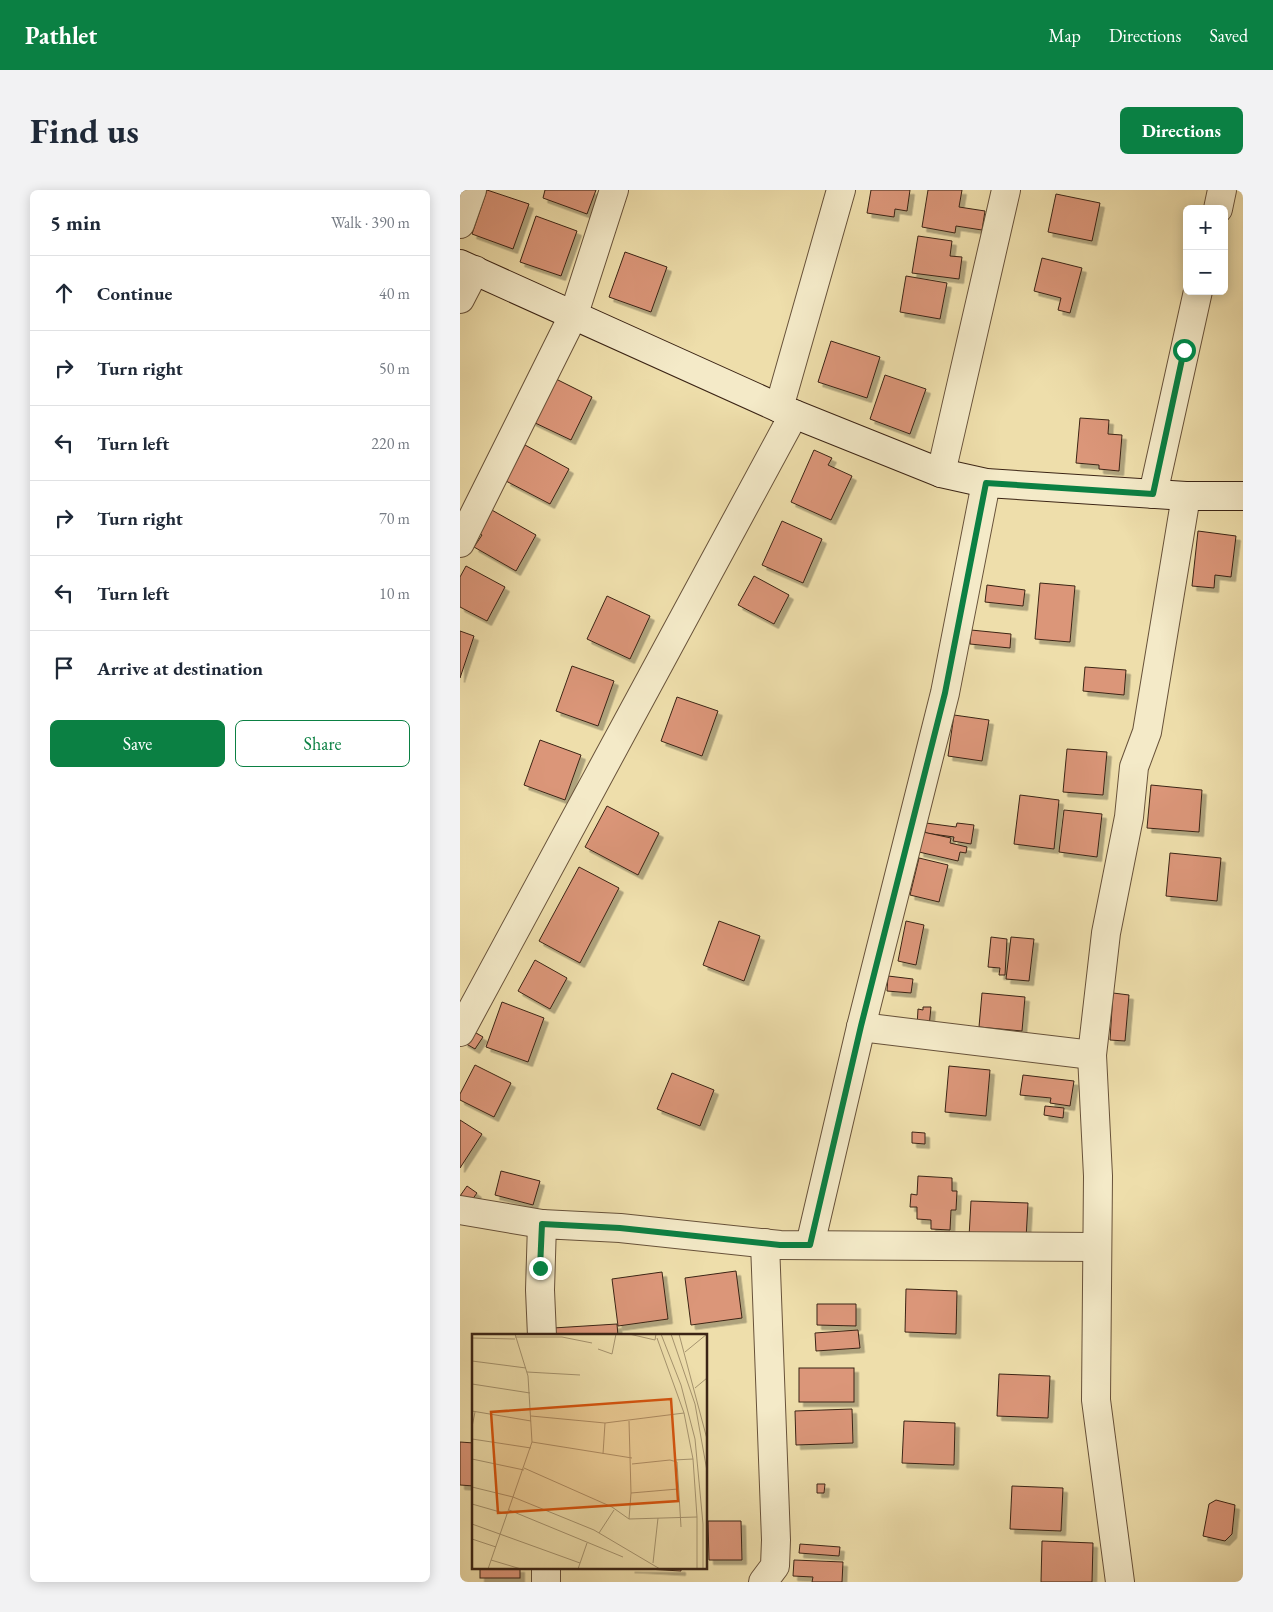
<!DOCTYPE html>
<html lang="en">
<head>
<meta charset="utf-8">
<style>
	body { margin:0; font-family:"EB Garamond",serif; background:#f2f2f3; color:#1f2937 }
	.controls { position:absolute; right:15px; top:15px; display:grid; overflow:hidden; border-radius:8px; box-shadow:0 2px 12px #0003 }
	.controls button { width:45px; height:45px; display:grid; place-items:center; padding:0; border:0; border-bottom:1px solid #e0e1e3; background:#fff; color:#1f2937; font:25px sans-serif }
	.stop { position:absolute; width:15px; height:15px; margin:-11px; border:4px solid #0b8043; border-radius:50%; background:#fff }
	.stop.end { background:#0b8043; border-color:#fff; box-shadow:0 1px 5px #0008 }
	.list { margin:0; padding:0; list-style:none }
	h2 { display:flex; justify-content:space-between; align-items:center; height:65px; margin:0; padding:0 20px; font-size:21px }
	h2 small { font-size:16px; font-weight:400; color:#747a83 }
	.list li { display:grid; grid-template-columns:32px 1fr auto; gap:15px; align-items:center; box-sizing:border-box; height:75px; padding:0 20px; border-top:1px solid #e0e1e3 }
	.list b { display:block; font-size:19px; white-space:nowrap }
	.list em { font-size:16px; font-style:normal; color:#747a83 }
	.actions { display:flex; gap:10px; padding:15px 20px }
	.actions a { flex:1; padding:11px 0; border:1px solid #0b8043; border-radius:8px; text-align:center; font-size:18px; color:#0b8043 }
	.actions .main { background:#0b8043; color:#fff }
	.icon { flex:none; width:28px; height:28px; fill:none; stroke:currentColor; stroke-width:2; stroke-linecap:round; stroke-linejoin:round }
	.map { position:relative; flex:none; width:783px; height:1392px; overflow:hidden; border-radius:8px }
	header { display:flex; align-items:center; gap:30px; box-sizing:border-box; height:70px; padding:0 25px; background:#0b8043; color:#fff }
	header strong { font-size:24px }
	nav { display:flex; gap:28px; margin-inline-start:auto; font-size:18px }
	.intro { display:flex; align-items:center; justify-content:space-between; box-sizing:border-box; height:120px; padding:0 30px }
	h1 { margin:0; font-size:35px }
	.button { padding:12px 22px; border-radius:8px; background:#0b8043; color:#fff; font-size:18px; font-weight:700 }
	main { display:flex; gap:30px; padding:0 30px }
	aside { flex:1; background:#fff; border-radius:8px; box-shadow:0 2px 12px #0003 }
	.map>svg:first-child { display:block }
</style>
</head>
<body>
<header>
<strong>Pathlet</strong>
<nav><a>Map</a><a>Directions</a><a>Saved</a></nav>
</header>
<div class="intro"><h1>Find us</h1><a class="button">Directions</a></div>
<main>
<aside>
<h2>5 min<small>Walk · 390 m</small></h2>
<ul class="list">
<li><svg class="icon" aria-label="ahead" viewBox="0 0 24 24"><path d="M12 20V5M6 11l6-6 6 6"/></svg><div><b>Continue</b></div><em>40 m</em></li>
<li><svg class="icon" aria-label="right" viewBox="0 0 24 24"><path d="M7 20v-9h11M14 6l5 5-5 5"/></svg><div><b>Turn right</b></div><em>50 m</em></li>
<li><svg class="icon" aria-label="left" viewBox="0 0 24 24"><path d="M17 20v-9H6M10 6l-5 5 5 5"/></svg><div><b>Turn left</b></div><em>220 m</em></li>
<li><svg class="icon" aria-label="right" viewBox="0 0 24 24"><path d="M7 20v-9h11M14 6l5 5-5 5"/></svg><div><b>Turn right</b></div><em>70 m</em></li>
<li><svg class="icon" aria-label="left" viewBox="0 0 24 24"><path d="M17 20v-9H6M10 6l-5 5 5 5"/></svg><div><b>Turn left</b></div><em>10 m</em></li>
<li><svg class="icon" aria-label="arrive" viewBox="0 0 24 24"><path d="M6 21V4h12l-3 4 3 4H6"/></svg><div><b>Arrive at destination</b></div></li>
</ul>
<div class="actions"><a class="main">Save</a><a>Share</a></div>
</aside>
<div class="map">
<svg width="783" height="1392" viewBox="0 0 783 1392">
	<defs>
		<filter id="shadow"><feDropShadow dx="4.5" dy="4.5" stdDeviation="0" flood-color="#0004"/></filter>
	</defs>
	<rect width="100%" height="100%" fill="#eedeab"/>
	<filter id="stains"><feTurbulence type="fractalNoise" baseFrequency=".004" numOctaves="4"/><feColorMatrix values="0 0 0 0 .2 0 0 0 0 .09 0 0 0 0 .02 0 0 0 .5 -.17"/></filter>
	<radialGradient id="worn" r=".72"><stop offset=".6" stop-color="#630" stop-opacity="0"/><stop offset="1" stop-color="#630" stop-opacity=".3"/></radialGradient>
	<g fill="#db9679" stroke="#3b2415" filter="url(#shadow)">
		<path d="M27 0 69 14 53 59 12 44Z"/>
		<path d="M85 0H136L127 24 83 8Z"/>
		<path d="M411 0H450L447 21 435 19 434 27 407 23Z"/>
		<path d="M468 0H502L499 17 525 21 522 40 496 36 495 43 462 37Z"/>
		<path d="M596 4 640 13 632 51 588 42Z"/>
		<path d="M76 26 117 41 101 86 60 72Z"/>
		<path d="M458 46 492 51 490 66 502 67 499 89 452 83Z"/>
		<path d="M165 62 207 77 191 122 149 107Z"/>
		<path d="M582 68 622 78 610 123 598 120 601 108 574 101Z"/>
		<path d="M446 86 487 93 480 129 440 122Z"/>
		<path d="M371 151 420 167 407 208 358 192Z"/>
		<path d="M425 185 466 199 450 244 410 229Z"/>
		<path d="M92 187 132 207 111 250 71 231Z"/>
		<path d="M620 228 649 230 648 244 662 245 659 281 639 279V275L616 273Z"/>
		<path d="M65 255 109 279 90 314 46 291Z"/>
		<path d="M354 260 372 268 368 275 392 286 371 330 331 312Z"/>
		<path d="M30 319 76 345 56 381 14 357 22 345 17 342Z"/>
		<path d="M322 331 362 349 343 393 302 375Z"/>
		<path d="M738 341 776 346 771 387 755 385 754 398 732 396Z"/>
		<path d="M6 376 45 397 27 431 0 417V387Z"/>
		<path d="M294 386 329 405 314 434 278 415Z"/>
		<path d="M580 393 615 396 610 452 575 449Z"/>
		<path d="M527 395 565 400 563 416 525 412Z"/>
		<path d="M147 406 190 426 170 469 127 449Z"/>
		<path d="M511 440 551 444 550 458 510 454Z"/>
		<path d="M0 441 14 446 0 488Z"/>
		<path d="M112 476 154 491 138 536 96 521Z"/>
		<path d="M625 477 666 480 664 505 623 501Z"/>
		<path d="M217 507 258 521 242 566 201 551Z"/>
		<path d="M494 525 529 530 522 571 488 566Z"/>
		<path d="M80 550 121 565 105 610 64 595Z"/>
		<path d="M607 559 647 562 643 605 603 602Z"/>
		<path d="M691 595 742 600 739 642 687 638Z"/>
		<path d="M560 605 599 610 594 659 554 654Z"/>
		<path d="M147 616 199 643 178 685 125 657Z"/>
		<path d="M604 620 642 624 637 667 599 662Z"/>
		<path d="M466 633 496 637 497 633 514 635 511 654 493 651 494 647 465 643Z"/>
		<path d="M463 642 491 648 490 653 507 657 506 663 500 662 498 671 459 662Z"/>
		<path d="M710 663 761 668 757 711 706 706Z"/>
		<path d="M459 668 488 675 479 712 450 705Z"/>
		<path d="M119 677 159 698 120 773 79 751Z"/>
		<path d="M259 731 300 746 284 791 243 775Z"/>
		<path d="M446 731 464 735 456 775 438 771Z"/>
		<path d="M531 747 547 749 545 785H539L540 778 528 777Z"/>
		<path d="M551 747 574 749 569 791 546 789Z"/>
		<path d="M75 770 107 788 90 819 58 801Z"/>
		<path d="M428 786 453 789 451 803 427 801Z"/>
		<path d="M522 803 565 807 562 841 519 837Z"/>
		<path d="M653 803 669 805 665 851 650 850Z"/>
		<path d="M42 812 84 828 68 872 26 857Z"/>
		<path d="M463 817H471L469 837H457L458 819 463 820Z"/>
		<path d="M11 840 23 847 15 859 3 852Z"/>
		<path d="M15 875 51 893 34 927 0 910V904Z"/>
		<path d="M489 876 530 880 526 926 485 922Z"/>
		<path d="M212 883 254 900 240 936 197 919Z"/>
		<path d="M563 885 614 891 610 916 590 913 591 908 560 905Z"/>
		<path d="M585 916 604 918 603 928 584 925Z"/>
		<path d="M0 930 22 944 0 978Z"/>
		<path d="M452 942 465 943V954L452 953Z"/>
		<path d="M41 981 80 991 73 1015 35 1005Z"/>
		<path d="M458 986 492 988V1001H497L496 1020H491L490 1040 471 1039V1030L457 1029V1017H450L451 1004 457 1005Z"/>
		<path d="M7 996 17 1003 6 1018 0 1014V1006Z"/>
		<path d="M511 1011 568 1013 566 1049 509 1047Z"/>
		<path d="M276 1081 282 1128 231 1135 225 1088Z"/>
		<path d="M202 1082 208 1129 158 1136 152 1089Z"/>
		<path d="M446 1099 497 1101 496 1144 445 1142Z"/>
		<path d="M357 1114H396V1136L357 1135Z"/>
		<path d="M157 1134 158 1146H94L93 1138Z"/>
		<path d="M398 1140 400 1158 356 1161 355 1143Z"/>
		<rect x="339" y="1178" width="55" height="34"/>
		<path d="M539 1184 590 1186 588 1228 537 1226Z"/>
		<path d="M392 1219 393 1253 336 1255 335 1221Z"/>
		<path d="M444 1231 495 1233 494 1275 442 1273Z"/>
		<path d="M0 1252 14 1253V1296L0 1295Z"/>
		<path d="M357 1294H365L364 1303H357Z"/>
		<path d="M552 1296 603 1298 601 1341 550 1339Z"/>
		<path d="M756 1310 775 1315 772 1344 765 1351 743 1346 749 1314Z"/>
		<path d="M248 1331H281L282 1370H249Z"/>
		<path d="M582 1351 633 1353 632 1392H581Z"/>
		<path d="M340 1354 380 1357 379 1366 339 1363Z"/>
		<path d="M334 1370 383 1372 382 1392H352L353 1387 333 1386Z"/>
		<rect x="20" y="1378" width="40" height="10"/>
		<path d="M170 1378H221V1381Z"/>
	</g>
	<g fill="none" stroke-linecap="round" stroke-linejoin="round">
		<g stroke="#68523a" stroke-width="30">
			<g id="street">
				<path d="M758 19 762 0"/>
				<path d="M0 34 12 0"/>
				<path d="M0 109 15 80"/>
				<path d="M319 218 381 0"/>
				<path d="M481 283 546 0"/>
				<path d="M693 304 738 101"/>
				<path d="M0 353 114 124 154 0"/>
				<path d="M401 837 632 865"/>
				<path d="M0 842 334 224"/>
				<path d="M0 1020 82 1034"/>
				<path d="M350 1055 401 837 485 503 526 293"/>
				<path d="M82 1146 80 1100 82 1034 160 1038 320 1055 636 1057"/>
				<path d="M86 1378V1392"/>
				<path d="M303 1392 315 1376 316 1350 305 1053"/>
				<path d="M660 1392 636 1210 638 986 632 865 646 743 669 627 674 577 687 542 726 306"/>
			</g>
		</g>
		<g stroke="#3b2415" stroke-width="30">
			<path id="secondary" d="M0 74 319 218 481 283 526 293 726 306H783"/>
		</g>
		<use href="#street" stroke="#f4eac8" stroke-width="28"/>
		<use href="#secondary" stroke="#f4eac8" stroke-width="28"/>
	</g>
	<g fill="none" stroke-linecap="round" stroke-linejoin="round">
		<path stroke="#0b8043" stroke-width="6" d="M80 1078 82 1034 160 1038 320 1055H350L401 836 485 503 526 293 693 304 724 160"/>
	</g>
	<g transform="translate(12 1144)">
		<rect width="235" height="235" fill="#eedeab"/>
		<path fill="none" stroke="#a6946f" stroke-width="1" d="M157 0 183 6 184 0M189 0 209 51 223 105 231 190V235M199 0 223 70 235 137M207 0 235 105M43 3H90L120 9M0 4 43 5M185 4 212 79 221 125 225 183M126 15 140 20 144 0M213 18 235 0M0 27 54 34M55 38 108 41M0 50 58 59M223 54 235 44M0 77 59 87M59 82 133 89 212 79M157 87 159 159 206 155M0 93 3 78M0 105 59 114M60 108 160 124M131 120 133 89M0 125 52 136M202 126 221 125M160 130 198 126 205 128 209 193M52 134 140 173 157 185 225 183V235M0 153 41 163 122 196 188 235M0 170 35 180M37 176 151 223M157 185 159 159M0 190 108 229M127 199 142 176M0 205 24 213M19 226 49 235M181 229 186 184M16 235 60 108 56 42 43 0M106 235 115 209"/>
		<path fill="#d7540d" fill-opacity="0.15" stroke="#d7540d" stroke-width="2.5" d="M199 65 206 167 26 179 19 78Z"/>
		<rect width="235" height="235" fill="none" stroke="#3b2415" stroke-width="2.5"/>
	</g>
	<rect width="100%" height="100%" filter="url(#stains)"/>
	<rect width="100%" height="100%" fill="url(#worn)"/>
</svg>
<div class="controls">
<button>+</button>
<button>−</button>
</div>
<div class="stop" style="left:724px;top:160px"></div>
<div class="stop end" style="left:80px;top:1078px"></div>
</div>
</main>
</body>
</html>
